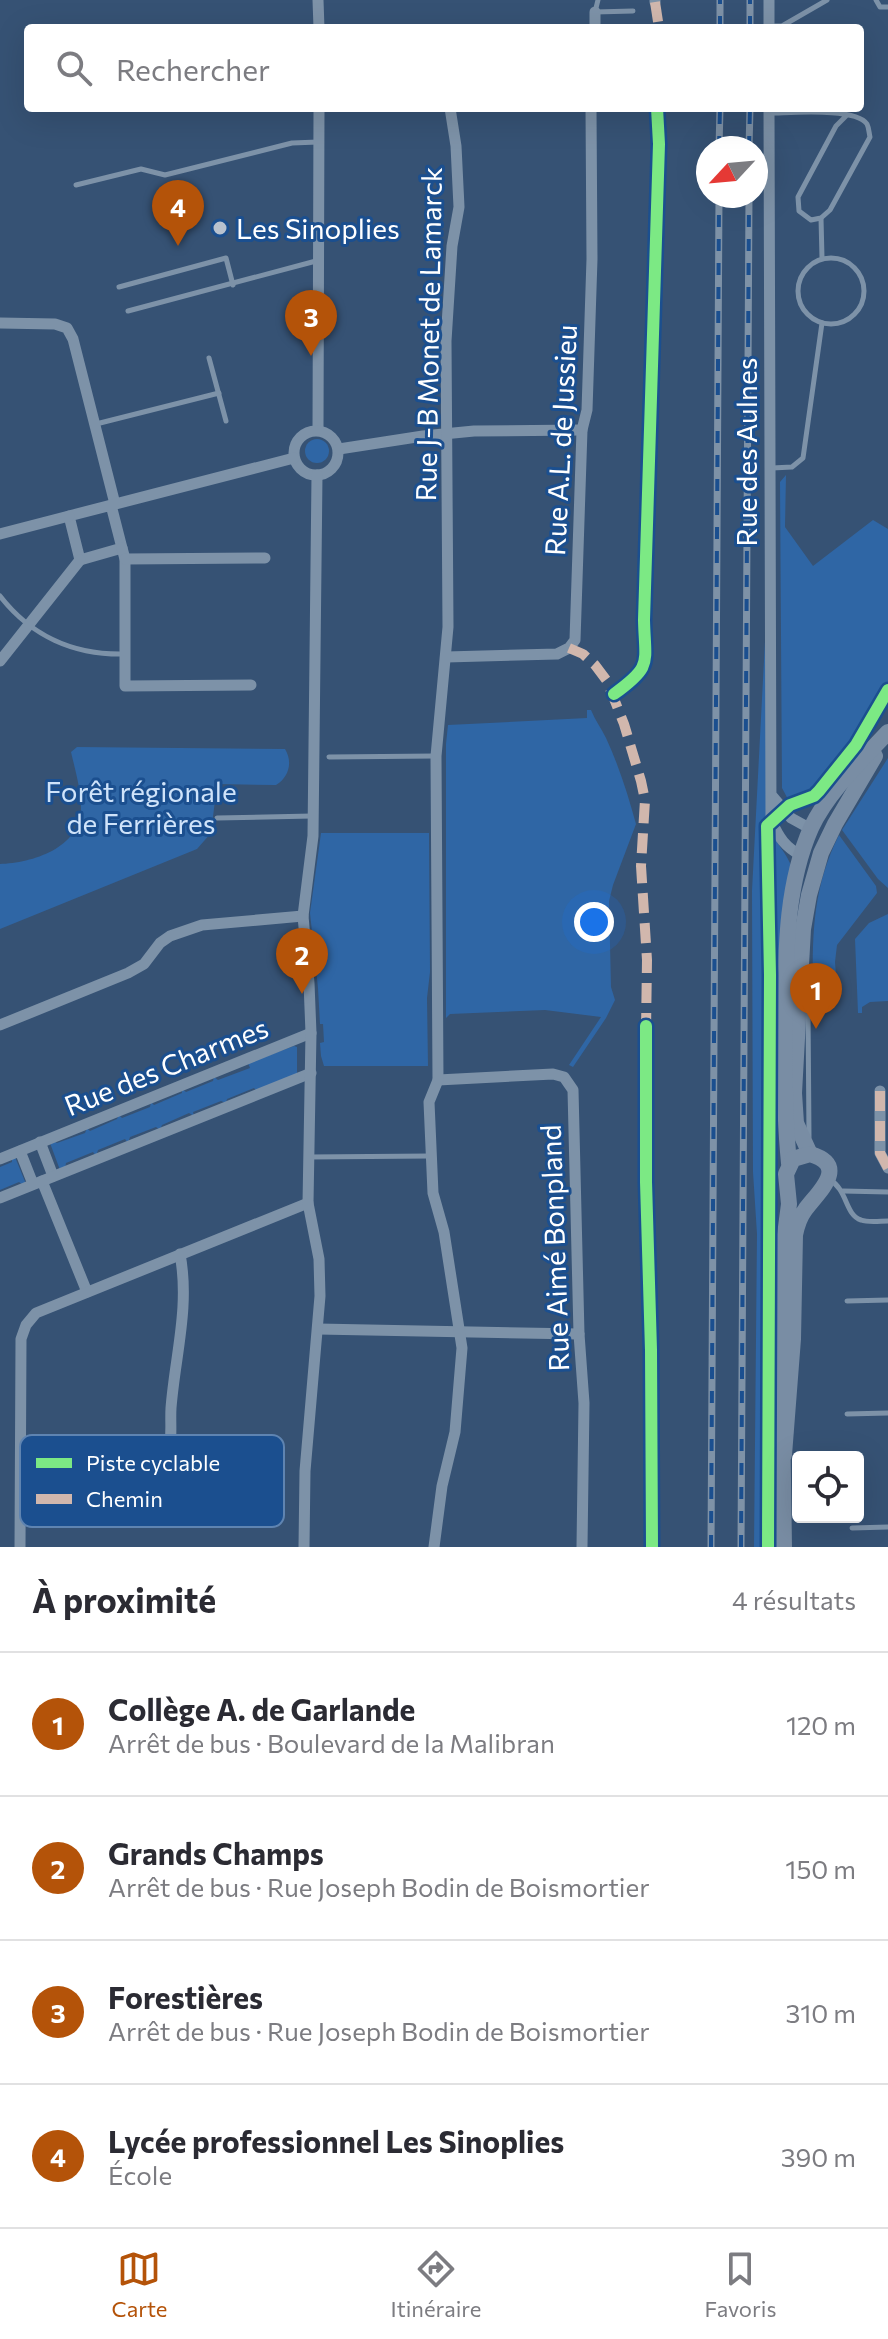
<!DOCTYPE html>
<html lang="fr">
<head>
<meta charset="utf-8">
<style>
	body { margin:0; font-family:Commissioner,sans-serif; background:#f7f7f7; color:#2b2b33 }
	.controls { position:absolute; right:24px; bottom:24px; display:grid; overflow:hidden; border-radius:8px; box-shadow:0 8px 32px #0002 }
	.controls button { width:72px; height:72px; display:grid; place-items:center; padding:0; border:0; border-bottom:2px solid #e1e1e2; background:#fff; color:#2b2b33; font:40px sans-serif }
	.compass { position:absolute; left:696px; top:136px; width:72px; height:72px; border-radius:50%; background:#fff; box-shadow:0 8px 32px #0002; rotate:244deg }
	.you { position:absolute; left:594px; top:922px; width:28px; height:28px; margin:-20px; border:6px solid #fff; border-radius:50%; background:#1a73e8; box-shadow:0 0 0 12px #1a73e833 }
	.badge { display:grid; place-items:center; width:52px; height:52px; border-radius:50%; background:#b45309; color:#fff; font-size:26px; font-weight:700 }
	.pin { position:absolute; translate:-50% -66px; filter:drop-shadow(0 2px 4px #0008) }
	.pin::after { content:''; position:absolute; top:42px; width:28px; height:24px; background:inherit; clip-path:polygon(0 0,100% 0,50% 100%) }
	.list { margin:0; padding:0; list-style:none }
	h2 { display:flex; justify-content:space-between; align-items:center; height:104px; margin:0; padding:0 32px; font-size:34px }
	h2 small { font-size:26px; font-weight:400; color:#7c7c81 }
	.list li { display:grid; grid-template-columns:52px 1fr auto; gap:24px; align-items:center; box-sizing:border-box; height:144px; padding:0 32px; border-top:2px solid #e1e1e2 }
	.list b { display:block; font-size:30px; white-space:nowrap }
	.list p { margin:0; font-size:26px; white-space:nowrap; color:#7c7c81 }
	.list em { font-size:26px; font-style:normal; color:#7c7c81 }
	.icon { flex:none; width:44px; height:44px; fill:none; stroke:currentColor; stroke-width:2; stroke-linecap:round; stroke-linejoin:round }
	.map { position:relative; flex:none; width:888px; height:1547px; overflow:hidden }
	.search { position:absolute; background:#fff; box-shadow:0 8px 32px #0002; left:24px; right:24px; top:24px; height:88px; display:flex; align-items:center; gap:20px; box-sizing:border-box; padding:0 28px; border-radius:8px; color:#7c7c81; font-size:30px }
	.sheet { height:680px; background:#fff }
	nav { display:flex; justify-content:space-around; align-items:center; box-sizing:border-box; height:112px; border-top:2px solid #e1e1e2; background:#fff; font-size:22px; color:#7c7c81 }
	nav a { display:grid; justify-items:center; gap:4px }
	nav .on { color:#b45309 }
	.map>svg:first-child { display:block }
</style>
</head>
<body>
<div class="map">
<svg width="888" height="1547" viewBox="0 0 888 1547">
	<rect width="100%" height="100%" fill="#365274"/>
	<g fill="#2f66a5">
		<circle cx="317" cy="451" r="12"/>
		<path d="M786 475 785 527 813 566 873 520 888 529V683L852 746 814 791 789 801 782 788 780 482Z"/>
		<path d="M765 641 767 659V821L764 823 763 831 767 1000 765 1547H754L757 1234 753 1172 752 891Z"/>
		<path d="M587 710H591C595 720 601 728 606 738 619 766 628 795 636 824L613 885 609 901 611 987 615 1000 606 1018 573 1067 569 1065 601 1017 545 1010 450 1014 446 1018V744L448 725 587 718Z"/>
		<path d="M77 747 285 749C293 762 289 777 276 785L217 784 211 833 197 849 0 929V864C32 863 81 848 81 808 81 790 75 769 71 752Z"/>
		<path d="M888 758V888L878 879 842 830Z"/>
		<path d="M770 829C776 844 787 853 792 868L782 970 773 968Z"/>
		<path d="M321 833H429L430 972 427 998 428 1066H324L321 1056 320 1043 324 1042 323 1024H320L318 988 310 913Z"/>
		<path d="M839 835 876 886 877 893 837 945 835 962 837 988C831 993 822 993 815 990L813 985C812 930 814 885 839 835Z"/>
		<path d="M888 914V1001L870 1002 862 1007V1013H858L855 939 869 923Z"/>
		<path d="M294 1046 297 1047V1074L257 1091 254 1088 227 1099 226 1103 221 1101 193 1112 194 1116 189 1113 162 1125 160 1130 156 1127 130 1137 128 1143 125 1139 98 1150 96 1156 93 1152 66 1163 65 1168 60 1170 50 1143 54 1141 57 1143 85 1133 87 1128 90 1131 117 1119 119 1115 122 1118 150 1107 151 1102 154 1105 182 1093V1089L186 1092 213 1081 214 1077 218 1080 250 1068 248 1063Z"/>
		<path d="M15 1157 26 1184 23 1185 19 1182 0 1190V1167L12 1162V1158Z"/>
	</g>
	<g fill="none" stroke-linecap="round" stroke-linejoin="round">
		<g stroke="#7d92a8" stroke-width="5">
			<path d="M598 0 595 12 633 11"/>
			<path d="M876 0 880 7H888"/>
			<path d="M771 26H782L827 0"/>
			<path d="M770 113C789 113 856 107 867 124 869 128 869 133 870 137L830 210 821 218 811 220 799 211 798 197 836 126 847 115"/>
			<path d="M76 185 141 169 165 175 292 143 318 142"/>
			<path d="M821 218 822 258"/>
			<circle cx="831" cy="291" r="33"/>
			<path d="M119 287 226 258 233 285"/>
			<path d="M128 311 316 261"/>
			<path d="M209 358 226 421"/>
			<path d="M96 424 219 393"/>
			<path d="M772 468 792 467 803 458 822 323"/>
			<path d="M0 596C31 636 74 655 124 654"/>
			<path d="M329 757 435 756"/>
			<path d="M217 818 312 816"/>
			<path d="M805 1004 808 1008 809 1137"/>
			<path d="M309 1157 430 1156"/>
			<path d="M829 1179C848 1190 845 1215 861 1220 869 1223 880 1221 888 1221"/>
			<path d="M843 1191 888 1192"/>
			<path d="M847 1301 888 1300"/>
			<path d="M847 1414 888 1413"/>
			<path d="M852 1528 888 1527"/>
		</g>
		<g stroke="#7d92a8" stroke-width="11">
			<path d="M318 0 319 28"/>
			<path d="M655 0V2"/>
			<path d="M595 12V28"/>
			<path d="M769 28V0"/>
			<path d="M769 108 771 820C779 838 785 847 802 856"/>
			<path d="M0 323 55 324 67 328 73 339 115 504"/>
			<path d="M318 430 319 108"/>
			<circle cx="316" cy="453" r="22"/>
			<path d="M339 449 423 436 474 431 582 430"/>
			<path d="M111 505 122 548 80 560 69 516 294 458"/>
			<path d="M0 534 69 516"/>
			<path d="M122 548 125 559V686L251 685"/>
			<path d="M125 559 265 558"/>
			<path d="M446 657 557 654 569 648 575 640 582 430 587 410 592 259 591 108"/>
			<path d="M0 661 80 560"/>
			<path d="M773 797 791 818 811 829"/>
			<path d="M0 1025 128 973 144 964 160 943 170 936 202 925 303 916"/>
			<path d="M438 1080 553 1074 564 1077 573 1090 579 1334 584 1403 582 1547"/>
			<path d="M880 1091V1153L888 1168"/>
			<path d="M40 1142 53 1176"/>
			<path d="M20 1151 33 1184"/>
			<path d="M0 1159 311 1033"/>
			<path d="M42 1181 87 1292"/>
			<path d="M0 1198 311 1073"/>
			<path d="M318 1329 579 1334"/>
			<path d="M21 1475 150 1474C159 1470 163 1467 167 1458 173 1444 170 1423 171 1408 175 1356 190 1307 180 1254"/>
			<path d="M20 1547 21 1339 26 1325 36 1313 308 1203"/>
			<path d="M304 1547 305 1471 320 1296 319 1259 308 1203 311 1033 309 983 303 916 313 836 317 475"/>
			<path d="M434 1547 442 1486 455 1432 462 1348 444 1232 433 1193 429 1102 438 1080 436 756 448 627 446 341 452 246 459 207 456 146 450 108"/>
		</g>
		<g stroke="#798da4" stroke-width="16">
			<path d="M810 1154 796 1123 794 1093 803 929 809 895 821 853 835 824 875 756"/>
			<path d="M789 1163C784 1112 784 1061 785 1010 786 949 786 885 811 828 828 792 861 761 888 732"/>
			<path d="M784 1455 793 1339 795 1235C797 1225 799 1218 805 1210 816 1194 851 1166 810 1154L793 1159 786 1174 789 1204 782 1258 781 1340 784 1547"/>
		</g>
		<g stroke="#7e92a7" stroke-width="7">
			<g id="rail">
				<path d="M720 28V0"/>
				<path d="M750 28V0"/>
				<path d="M719 148 720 108"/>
				<path d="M749 148 750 108"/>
				<path d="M711 1547 719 196"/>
				<path d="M741 1547 749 196"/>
			</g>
		</g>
		<use href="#rail" stroke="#1b4f8f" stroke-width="4" stroke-dasharray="12" stroke-linecap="butt"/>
		<g stroke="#d1b7ad" stroke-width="10" stroke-dasharray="20 10" stroke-linecap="butt">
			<path d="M655 2 659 28"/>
			<path d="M569 648 583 654 595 665 607 681 624 724 641 781 645 800 641 866 647 960 646 1031"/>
			<path d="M880 1091V1153L888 1168"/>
		</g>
		<g stroke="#1b4f8f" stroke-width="17">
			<g id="cycleway">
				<path d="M614 694C653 666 645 664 644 620L659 144 657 108"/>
				<path d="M646 1026V1182L651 1350 652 1547"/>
				<path d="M768 1547 770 975 767 826 790 805 814 796 819 791 856 745 888 690"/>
			</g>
		</g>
		<use href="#cycleway" stroke="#7ce984" stroke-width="12"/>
	</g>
	<circle fill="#b9c2ce" stroke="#1b4f8f" stroke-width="3" cx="220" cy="228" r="8"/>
	<g text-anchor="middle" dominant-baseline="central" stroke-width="6" stroke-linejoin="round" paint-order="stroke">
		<g font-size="28" fill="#fff" stroke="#1b4f8f" text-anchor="start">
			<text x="236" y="228">Les Sinoplies</text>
		</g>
		<g font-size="28" fill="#fff" stroke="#1b4f8f">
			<text transform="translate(428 334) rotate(-89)">Rue J-B Monet de Lamarck</text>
			<text transform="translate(560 440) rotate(-87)">Rue A.L. de Jussieu</text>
			<text transform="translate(746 452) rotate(-90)">Rue des Aulnes</text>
			<text transform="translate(166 1066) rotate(-22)">Rue des Charmes</text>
			<text transform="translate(554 1248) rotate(-92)">Rue Aimé Bonpland</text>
		</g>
		<g font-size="28" fill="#cfe3fa" stroke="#1b4f8f">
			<text x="141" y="791">Forêt régionale<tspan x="141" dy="32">de Ferrières</tspan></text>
		</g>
	</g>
	<rect x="20" y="1435" width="264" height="92" rx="12" fill="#1b4f8f" stroke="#5f84b1" stroke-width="2"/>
	<rect x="36" y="1458" width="36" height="10" fill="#7ce984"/>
	<rect x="36" y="1494" width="36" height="10" fill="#d1b7ad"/>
	<g font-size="22" fill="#fff">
		<text x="86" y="1471">Piste cyclable</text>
		<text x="86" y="1507">Chemin</text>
	</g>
</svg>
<div class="controls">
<button><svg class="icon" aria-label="locate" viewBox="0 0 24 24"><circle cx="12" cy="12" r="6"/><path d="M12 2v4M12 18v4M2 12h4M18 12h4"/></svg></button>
</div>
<svg class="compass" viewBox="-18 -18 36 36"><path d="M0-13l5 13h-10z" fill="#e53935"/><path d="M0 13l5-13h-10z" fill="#7c7c81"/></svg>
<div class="you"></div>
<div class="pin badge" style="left:816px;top:1029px">1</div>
<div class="pin badge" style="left:302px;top:994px">2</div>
<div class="pin badge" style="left:311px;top:356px">3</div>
<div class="pin badge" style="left:178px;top:246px">4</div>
<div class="search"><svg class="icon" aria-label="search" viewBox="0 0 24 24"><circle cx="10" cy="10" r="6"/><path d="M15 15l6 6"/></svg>Rechercher</div>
</div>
<section class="sheet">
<h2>À proximité<small>4 résultats</small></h2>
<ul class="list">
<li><span class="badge">1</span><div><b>Collège A. de Garlande</b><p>Arrêt de bus · Boulevard de la Malibran</p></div><em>120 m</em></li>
<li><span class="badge">2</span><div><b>Grands Champs</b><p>Arrêt de bus · Rue Joseph Bodin de Boismortier</p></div><em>150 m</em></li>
<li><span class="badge">3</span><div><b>Forestières</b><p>Arrêt de bus · Rue Joseph Bodin de Boismortier</p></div><em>310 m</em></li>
<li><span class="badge">4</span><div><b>Lycée professionnel Les Sinoplies</b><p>École</p></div><em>390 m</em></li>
</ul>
</section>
<nav>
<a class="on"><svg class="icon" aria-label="map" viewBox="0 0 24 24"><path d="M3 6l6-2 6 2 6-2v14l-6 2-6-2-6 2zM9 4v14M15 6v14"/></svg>Carte</a>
<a><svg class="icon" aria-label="directions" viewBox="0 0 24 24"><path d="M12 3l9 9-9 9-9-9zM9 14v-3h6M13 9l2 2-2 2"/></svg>Itinéraire</a>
<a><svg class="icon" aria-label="saved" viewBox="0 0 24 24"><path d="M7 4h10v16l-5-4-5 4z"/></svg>Favoris</a>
</nav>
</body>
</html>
